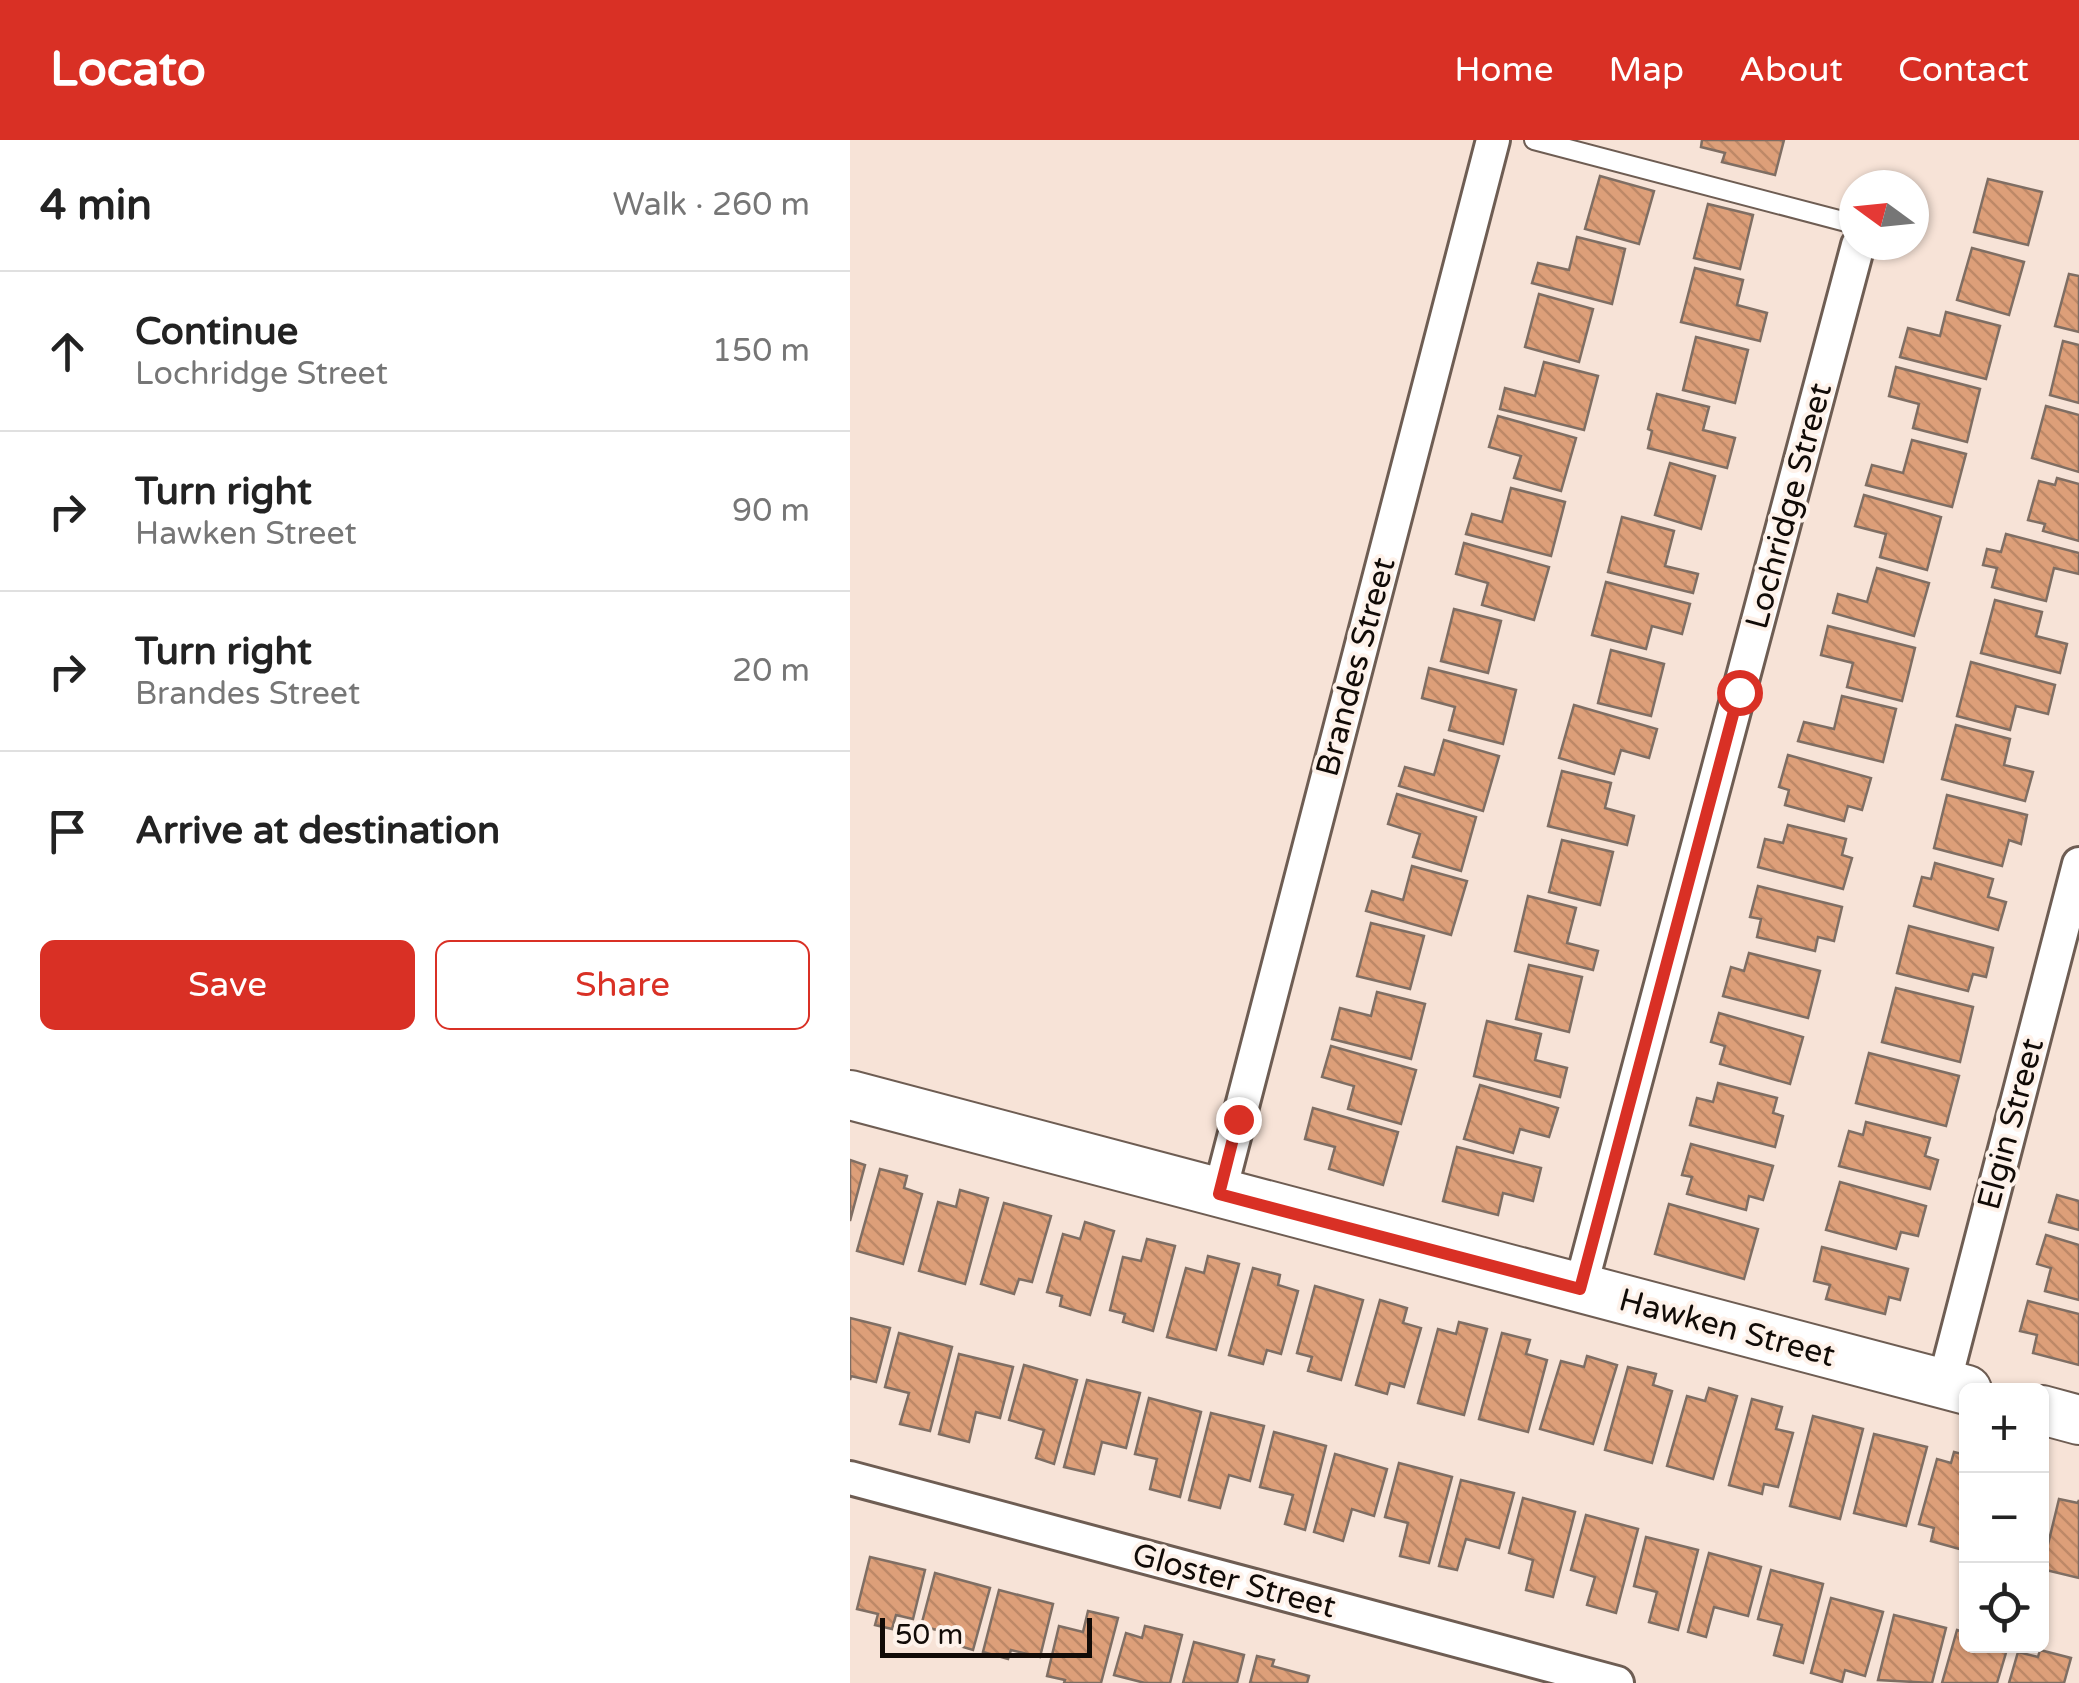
<!DOCTYPE html>
<html lang="en">
<head>
<meta charset="utf-8">
<style>
	body { margin:0; font-family:"Varela Round",sans-serif; background:#f6f6f6; color:#222 }
	.controls { position:absolute; right:30px; bottom:30px; display:grid; overflow:hidden; border-radius:15px; box-shadow:0 2px 8px #0004 }
	.controls button { width:90px; height:90px; display:grid; place-items:center; padding:0; border:0; border-bottom:2px solid #e0e0e0; background:#fff; color:#222; font:50px sans-serif }
	.compass { position:absolute; left:989px; top:30px; width:90px; height:90px; border-radius:50%; background:#fff; box-shadow:0 2px 8px #0004; rotate:285deg }
	.scale { position:absolute; left:30px; bottom:25px; width:212px; box-sizing:border-box; padding-left:10px; border:5px solid #110b07; border-top:0; font-size:28px; line-height:35px; white-space:nowrap; color:#110b07; -webkit-text-stroke:8px #fef2ea; paint-order:stroke }
	.stop { position:absolute; width:30px; height:30px; margin:-22px; border:8px solid #d93025; border-radius:50%; background:#fff }
	.stop.end { background:#d93025; border-color:#fff; box-shadow:0 2px 10px #0008 }
	.list { margin:0; padding:0; list-style:none }
	h2 { display:flex; justify-content:space-between; align-items:center; height:130px; margin:0; padding:0 40px; font-size:42px }
	h2 small { font-size:32px; font-weight:400; color:#767676 }
	.list li { display:grid; grid-template-columns:65px 1fr auto; gap:30px; align-items:center; box-sizing:border-box; height:160px; padding:0 40px; border-top:2px solid #e0e0e0 }
	.list b { display:block; font-size:38px; white-space:nowrap }
	.list p { margin:0; font-size:32px; white-space:nowrap; color:#767676 }
	.list em { font-size:32px; font-style:normal; color:#767676 }
	.actions { display:flex; gap:20px; padding:30px 40px }
	.actions a { flex:1; padding:22px 0; border:2px solid #d93025; border-radius:15px; text-align:center; font-size:35px; color:#d93025 }
	.actions .main { background:#d93025; color:#fff }
	.icon { flex:none; width:55px; height:55px; fill:none; stroke:currentColor; stroke-width:2; stroke-linecap:round; stroke-linejoin:round }
	.map { position:relative; flex:none; width:1229px; height:1543px; overflow:hidden }
	header { display:flex; align-items:center; gap:60px; box-sizing:border-box; height:140px; padding:0 50px; background:#d93025; color:#fff }
	header strong { font-size:48px }
	nav { display:flex; gap:55px; margin-inline-start:auto; font-size:35px }
	main { display:flex }
	aside { flex:1; background:#fff }
	.map>svg:first-child { display:block }
</style>
</head>
<body>
<header>
<strong>Locato</strong>
<nav><a>Home</a><a>Map</a><a>About</a><a>Contact</a></nav>
</header>
<main>
<aside>
<h2>4 min<small>Walk · 260 m</small></h2>
<ul class="list">
<li><svg class="icon" aria-label="ahead" viewBox="0 0 24 24"><path d="M12 20V5M6 11l6-6 6 6"/></svg><div><b>Continue</b><p>Lochridge Street</p></div><em>150 m</em></li>
<li><svg class="icon" aria-label="right" viewBox="0 0 24 24"><path d="M7 20v-9h11M14 6l5 5-5 5"/></svg><div><b>Turn right</b><p>Hawken Street</p></div><em>90 m</em></li>
<li><svg class="icon" aria-label="right" viewBox="0 0 24 24"><path d="M7 20v-9h11M14 6l5 5-5 5"/></svg><div><b>Turn right</b><p>Brandes Street</p></div><em>20 m</em></li>
<li><svg class="icon" aria-label="arrive" viewBox="0 0 24 24"><path d="M6 21V4h12l-3 4 3 4H6"/></svg><div><b>Arrive at destination</b></div></li>
</ul>
<div class="actions"><a class="main">Save</a><a>Share</a></div>
</aside>
<div class="map">
<svg width="1229" height="1543" viewBox="0 0 1229 1543">
	<defs>
		<pattern id="building-back-hatch" width="6" height="6" patternUnits="userSpaceOnUse" patternTransform="scale(2.5)"><rect width="6" height="6" fill="#dd9f79"/><path d="M-1 5l2 2M0 0l6 6M5-1l2 2" fill="none" stroke="#bd8867"/></pattern>
	</defs>
	<rect width="100%" height="100%" fill="#f7e3d7"/>
	<g fill="url(#building-back-hatch)" stroke="#7f6e63" stroke-width="2.5">
		<path d="M852 0H934L925 35 872 22 875 13 851 7Z"/>
		<path d="M750 36 804 51 789 104 735 89Z"/>
		<path d="M1138 39 1192 52 1178 105 1124 92Z"/>
		<path d="M858 64 903 75 890 129 844 118Z"/>
		<path d="M727 97 775 109 762 164 682 143 688 123 719 130Z"/>
		<path d="M1122 108 1174 122 1159 175 1107 160Z"/>
		<path d="M845 128 893 140 887 165 917 173 910 201 831 182Z"/>
		<path d="M1219 134 1229 136V192L1205 186Z"/>
		<path d="M689 154 743 169 729 222 675 207Z"/>
		<path d="M1096 172 1150 186 1136 239 1050 217 1058 188 1090 196Z"/>
		<path d="M846 197 898 210 885 263 833 250Z"/>
		<path d="M1213 201 1229 205V263L1200 255Z"/>
		<path d="M694 222 748 236 734 290 650 269 655 248 685 256Z"/>
		<path d="M1046 227 1130 249 1117 302 1063 288 1069 264 1039 256Z"/>
		<path d="M807 254 859 267 853 290 885 298 877 328 798 308 802 291 798 289Z"/>
		<path d="M1196 266 1229 275V332L1182 318Z"/>
		<path d="M648 276 726 298 711 351 664 338 671 316 639 307Z"/>
		<path d="M1062 300 1116 314 1102 367 1016 345 1022 325 1053 333Z"/>
		<path d="M820 323 865 336 851 389 805 375Z"/>
		<path d="M1207 338 1229 344V401L1193 391 1195 384 1178 380 1189 341 1205 345Z"/>
		<path d="M661 348 715 362 701 416 616 394 622 374 652 382Z"/>
		<path d="M1014 355 1091 377 1077 430 1030 417 1036 394 1005 386Z"/>
		<path d="M772 377 824 391 815 426 848 434 843 453 758 432Z"/>
		<path d="M1156 394 1229 413V434L1204 428 1196 461 1142 447 1147 428 1133 425 1137 409 1151 412Z"/>
		<path d="M614 403 699 427 684 480 632 465 638 443 606 434Z"/>
		<path d="M1027 428 1079 443 1064 496 983 473 988 454 1017 462Z"/>
		<path d="M756 442 840 464 832 494 802 486 796 509 742 495Z"/>
		<path d="M1145 460 1192 472 1186 496 1217 504 1210 533 1131 513Z"/>
		<path d="M604 469 651 481 638 533 591 521Z"/>
		<path d="M978 486 1065 508 1052 561 997 547 1003 523 971 515Z"/>
		<path d="M761 510 814 524 801 576 748 563Z"/>
		<path d="M1121 522 1205 545 1198 574 1166 566 1160 590 1107 576Z"/>
		<path d="M579 528 666 550 653 604 599 590 605 567 572 558Z"/>
		<path d="M992 556 1046 569 1033 622 948 601 954 582 984 589Z"/>
		<path d="M724 565 807 589 799 618 771 610 764 634 709 618Z"/>
		<path d="M1106 585 1160 599 1154 625 1183 632 1175 661 1092 639Z"/>
		<path d="M594 600 649 616 633 671 549 646 555 627 584 635Z"/>
		<path d="M938 615 1021 638 1012 670 998 666 994 681 935 665 939 650 929 647Z"/>
		<path d="M712 631 761 643 755 668 784 676 777 705 698 686Z"/>
		<path d="M547 654 626 677 611 731 563 717 570 694 538 684Z"/>
		<path d="M1097 655 1177 675 1171 704 1159 700 1152 726 1084 708Z"/>
		<path d="M938 685 996 699 992 715 1002 718 993 749 908 727 915 699 933 703Z"/>
		<path d="M712 700 763 712 750 765 699 752Z"/>
		<path d="M1085 723 1143 739 1138 757 1156 762 1148 790 1064 766 1072 737 1081 739Z"/>
		<path d="M562 726 617 741 601 795 516 771 522 751 553 760Z"/>
		<path d="M908 746 992 767 984 801 968 797 965 811 907 797 911 779 900 777Z"/>
		<path d="M678 756 726 768 717 803 748 811 743 830 665 811Z"/>
		<path d="M521 783 574 796 560 849 507 836Z"/>
		<path d="M1059 786 1143 808 1136 837 1123 834 1118 851 1047 833Z"/>
		<path d="M899 813 970 831 958 878 873 856 881 827 894 831Z"/>
		<path d="M679 825 732 837 719 892 666 879Z"/>
		<path d="M1046 848 1123 867 1110 922 1032 902Z"/>
		<path d="M527 852 575 864 561 919 482 899 490 868 521 876Z"/>
		<path d="M869 873 953 897 940 944 870 924 875 906 861 902Z"/>
		<path d="M637 881 691 894 685 920 717 928 710 957 624 936Z"/>
		<path d="M481 906 566 930 551 984 498 969 504 946 472 937Z"/>
		<path d="M1019 913 1109 936 1096 986 1006 963Z"/>
		<path d="M868 943 927 958 923 973 933 976 925 1007 840 985 847 958 863 962Z"/>
		<path d="M630 945 708 968 699 997 670 989 663 1013 614 999Z"/>
		<path d="M463 968 548 992 533 1045 479 1029 485 1007 455 999Z"/>
		<path d="M1016 982 1080 998 1075 1016 1088 1020 1080 1049 989 1026 999 991 1013 995Z"/>
		<path d="M841 1004 923 1026 913 1060 899 1056 896 1070 837 1054 842 1037 832 1035Z"/>
		<path d="M607 1007 691 1028 683 1061 653 1053 648 1075 593 1061Z"/>
		<path d="M0 1020 15 1025 0 1081Z"/>
		<path d="M30 1029 57 1036 54 1048 72 1054 53 1124 7 1111Z"/>
		<path d="M990 1042 1076 1066 1068 1096 1051 1092 1046 1109 976 1090Z"/>
		<path d="M110 1050 138 1058 115 1144 69 1131 88 1062 106 1067Z"/>
		<path d="M1207 1055 1229 1061V1090L1199 1082Z"/>
		<path d="M154 1063 201 1076 182 1142 169 1139 164 1154 131 1144Z"/>
		<path d="M819 1064 908 1089 894 1139 805 1114Z"/>
		<path d="M235 1082 264 1091 240 1175 210 1166 212 1156 197 1152 213 1094 230 1099Z"/>
		<path d="M1196 1095 1229 1105V1160L1195 1151 1201 1128 1187 1124Z"/>
		<path d="M297 1099 325 1106 303 1191 273 1182 275 1174 260 1170 273 1117 291 1121Z"/>
		<path d="M972 1107 1058 1129 1050 1160 1039 1157 1035 1174 976 1159 980 1145 964 1141Z"/>
		<path d="M358 1116 389 1124 366 1210 317 1197 336 1128 354 1133Z"/>
		<path d="M403 1128 430 1135 428 1145 448 1151 431 1214 417 1210 413 1224 379 1215Z"/>
		<path d="M465 1146 513 1160 491 1240 458 1231 462 1217 447 1213Z"/>
		<path d="M530 1160 557 1168 553 1183 571 1188 554 1247 540 1243 537 1254 506 1245Z"/>
		<path d="M1178 1161 1229 1174V1225L1183 1213 1187 1195 1170 1191Z"/>
		<path d="M0 1178 40 1188 26 1242 1 1236 0 1240Z"/>
		<path d="M609 1182 637 1189 614 1275 568 1263 588 1189 606 1194Z"/>
		<path d="M49 1193 102 1207 80 1291 50 1284 59 1253 35 1247Z"/>
		<path d="M652 1193 680 1200 676 1214 697 1220 678 1292 629 1279Z"/>
		<path d="M109 1214 163 1227 150 1278 126 1272 119 1302 89 1294Z"/>
		<path d="M737 1216 767 1225 743 1304 690 1289 711 1221 734 1227Z"/>
		<path d="M174 1225 227 1240 204 1324 186 1318 194 1290 159 1280Z"/>
		<path d="M778 1227 806 1234 803 1245 822 1251 802 1323 755 1310Z"/>
		<path d="M237 1240 290 1253 276 1308 252 1302 244 1334 214 1327Z"/>
		<path d="M859 1248 887 1256 863 1339 817 1326 837 1256 855 1261Z"/>
		<path d="M299 1258 351 1272 330 1357 300 1349 307 1319 285 1314Z"/>
		<path d="M902 1259 932 1267 926 1289 943 1293 928 1347 914 1344 912 1354 879 1345Z"/>
		<path d="M361 1273 414 1286 400 1341 379 1335 370 1368 339 1360Z"/>
		<path d="M963 1276 1013 1289 990 1379 940 1366Z"/>
		<path d="M424 1292 476 1306 455 1390 435 1384 443 1355 410 1347Z"/>
		<path d="M1024 1294 1077 1307 1056 1386 1004 1373Z"/>
		<path d="M1104 1312 1116 1315V1398L1113 1410 1081 1401 1084 1388 1069 1384 1087 1319 1101 1323Z"/>
		<path d="M485 1314 537 1329 524 1376 502 1369 493 1401 464 1392Z"/>
		<path d="M549 1323 602 1337 579 1423 550 1416 558 1383 535 1377Z"/>
		<path d="M611 1340 664 1353 649 1408 616 1399 607 1430 589 1426Z"/>
		<path d="M673 1358 725 1372 703 1457 676 1450 683 1420 659 1413Z"/>
		<path d="M1209 1359 1228 1363 1229 1360V1438L1192 1429Z"/>
		<path d="M736 1375 788 1389 766 1473 737 1465 745 1437 721 1430Z"/>
		<path d="M796 1397 848 1410 828 1490 799 1482 807 1452 784 1446Z"/>
		<path d="M859 1413 911 1427 898 1476 864 1467 856 1497 838 1492Z"/>
		<path d="M20 1417 75 1430 63 1479 46 1475 42 1489 25 1485 28 1474 7 1469Z"/>
		<path d="M921 1430 973 1444 953 1523 924 1515 932 1485 908 1479Z"/>
		<path d="M85 1433 140 1448 123 1510 96 1502 99 1493 71 1486Z"/>
		<path d="M149 1450 203 1464 190 1517 161 1510 158 1519 133 1512Z"/>
		<path d="M981 1458 1033 1472 1015 1536 995 1530 992 1542 961 1533Z"/>
		<path d="M238 1471 268 1478 251 1543H214L215 1540 197 1536 209 1486 233 1492Z"/>
		<path d="M1044 1475 1096 1488 1082 1543 1028 1540Z"/>
		<path d="M295 1486 332 1495 320 1543H295L264 1535 276 1493 292 1498Z"/>
		<path d="M1107 1490 1116 1493V1506H1158L1147 1543H1092Z"/>
		<path d="M344 1502 394 1515 387 1543H333Z"/>
		<path d="M1190 1510 1221 1518 1214 1543H1159L1168 1512 1188 1517Z"/>
		<path d="M407 1516 424 1520 422 1526 459 1536 457 1543H400Z"/>
	</g>
	<g fill="none" stroke-linecap="round" stroke-linejoin="round">
		<g stroke="#6e5d53" stroke-width="22">
			<path id="lane" d="M684 0 1004 84"/>
		</g>
		<g stroke="#6e5d53" stroke-width="38">
			<g id="street">
				<path d="M369 1055 643 0"/>
				<path d="M730 1149 1008 105"/>
				<path d="M1094 1244 1229 724"/>
				<path d="M0 1338 767 1543"/>
			</g>
		</g>
		<g stroke="#6e5d53" stroke-width="52">
			<g id="secondary">
				<path d="M0 955 1117 1250"/>
				<path d="M1192 1270 1229 1280"/>
			</g>
		</g>
		<use href="#lane" stroke="#fff" stroke-width="18"/>
		<use href="#street" stroke="#fff" stroke-width="32"/>
		<use href="#secondary" stroke="#fff" stroke-width="48"/>
	</g>
	<g fill="none" stroke-linecap="round" stroke-linejoin="round">
		<path stroke="#d93025" stroke-width="12" d="M388 979 369 1054 730 1149 889 552"/>
	</g>
	<g text-anchor="middle" dominant-baseline="central" stroke-width="8" stroke-linejoin="round" paint-order="stroke">
		<g font-size="32" fill="#110b07" stroke="#fef2ea">
			<text transform="translate(939 366) rotate(-75)">Lochridge Street</text>
			<text transform="translate(506 527) rotate(-75)">Brandes Street</text>
			<text transform="translate(1161 984) rotate(-75)">Elgin Street</text>
			<text transform="translate(877 1188) rotate(15)">Hawken Street</text>
			<text transform="translate(384 1441) rotate(15)">Gloster Street</text>
		</g>
	</g>
</svg>
<div class="controls">
<button>+</button>
<button>−</button>
<button><svg class="icon" aria-label="locate" viewBox="0 0 24 24"><circle cx="12" cy="12" r="6"/><path d="M12 2v4M12 18v4M2 12h4M18 12h4"/></svg></button>
</div>
<svg class="compass" viewBox="-18 -18 36 36"><path d="M0-13l5 13h-10z" fill="#e53935"/><path d="M0 13l5-13h-10z" fill="#767676"/></svg>
<div class="scale">50 m</div>
<div class="stop" style="left:889px;top:552px"></div>
<div class="stop end" style="left:388px;top:979px"></div>
</div>
</main>
</body>
</html>
